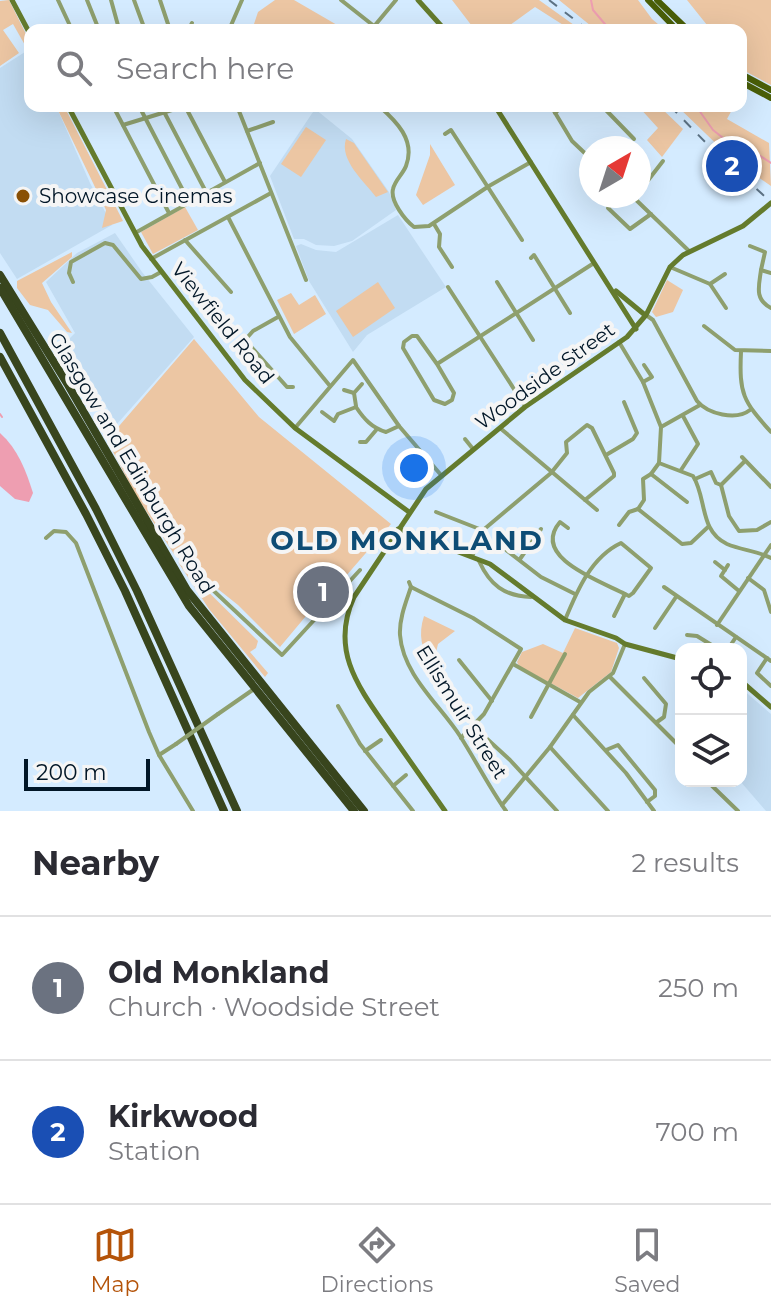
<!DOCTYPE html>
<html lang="en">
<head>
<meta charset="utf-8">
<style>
	body { margin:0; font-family:Montserrat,sans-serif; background:#f7f7f7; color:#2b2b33 }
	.controls { position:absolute; right:24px; bottom:24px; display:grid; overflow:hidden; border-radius:16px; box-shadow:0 8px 32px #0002 }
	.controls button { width:72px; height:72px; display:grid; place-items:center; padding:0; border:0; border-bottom:2px solid #e1e1e2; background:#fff; color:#2b2b33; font:40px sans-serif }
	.compass { position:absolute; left:579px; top:136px; width:72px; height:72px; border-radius:50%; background:#fff; box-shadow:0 8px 32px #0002; rotate:39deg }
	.scale { position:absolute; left:24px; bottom:20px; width:126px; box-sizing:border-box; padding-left:8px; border:4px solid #011627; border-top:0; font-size:22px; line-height:28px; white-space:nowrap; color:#011627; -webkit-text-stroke:6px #f5f5f5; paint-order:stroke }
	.you { position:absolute; left:414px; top:468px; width:28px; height:28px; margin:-20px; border:6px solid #fff; border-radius:50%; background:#1a73e8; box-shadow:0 0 0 12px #1a73e833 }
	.badge { display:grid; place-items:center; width:52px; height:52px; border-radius:50%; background:#b45309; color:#fff; font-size:26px; font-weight:700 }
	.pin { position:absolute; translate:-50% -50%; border:4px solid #fff; box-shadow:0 2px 8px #0006 }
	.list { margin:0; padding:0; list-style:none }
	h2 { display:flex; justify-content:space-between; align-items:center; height:104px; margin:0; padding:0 32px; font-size:34px }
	h2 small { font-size:26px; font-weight:400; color:#7c7c81 }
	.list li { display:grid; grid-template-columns:52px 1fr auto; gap:24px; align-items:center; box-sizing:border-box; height:144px; padding:0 32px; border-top:2px solid #e1e1e2 }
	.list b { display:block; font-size:30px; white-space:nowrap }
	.list p { margin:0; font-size:26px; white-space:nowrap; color:#7c7c81 }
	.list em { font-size:26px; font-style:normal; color:#7c7c81 }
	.icon { flex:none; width:44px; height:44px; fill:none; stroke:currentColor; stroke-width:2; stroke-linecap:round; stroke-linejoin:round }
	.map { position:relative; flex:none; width:771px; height:811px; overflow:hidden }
	.search { position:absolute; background:#fff; box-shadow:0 8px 32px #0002; left:24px; right:24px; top:24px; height:88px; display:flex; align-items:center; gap:20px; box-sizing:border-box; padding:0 28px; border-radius:16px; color:#7c7c81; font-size:30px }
	.sheet { height:392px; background:#fff }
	nav { display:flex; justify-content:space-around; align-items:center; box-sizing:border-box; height:112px; border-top:2px solid #e1e1e2; background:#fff; font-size:22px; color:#7c7c81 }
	nav a { display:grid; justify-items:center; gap:4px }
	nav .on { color:#b45309 }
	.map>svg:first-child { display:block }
</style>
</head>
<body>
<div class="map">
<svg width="771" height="811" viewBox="0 0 771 811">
	<rect width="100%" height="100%" fill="#d4ebff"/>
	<g fill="#c2dcf2">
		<path d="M28 50 30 106H56L90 183 112 225 17 279 0 253V68Z"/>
		<path d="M315 109 352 139 389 192 396 210 352 241 334 246 316 245 304 239H294L270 176Z"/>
		<path d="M398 215 446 287 367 335 353 352 309 281 296 246 301 244 316 250 336 252Z"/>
		<path d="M115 233 142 272 194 337 117 424 75 355 69 339 75 333 46 282 77 253Z"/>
		<path d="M741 688 771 714V811H766L740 781Z"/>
	</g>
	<g fill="#ecc6a3">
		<path d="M9 0 30 42V54L13 24 3 30 19 53 0 66V1Z"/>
		<path d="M275 0H294L344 29 252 30 258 12Z"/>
		<path d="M452 0H539L581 30H571L535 7 503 30H475Z"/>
		<path d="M559 0H638L652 19 665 30H596Z"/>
		<path d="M687 0H771V85L741 69V30H711Z"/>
		<path d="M56 106H64L123 221 102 228 106 210Z"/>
		<path d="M638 106H659L683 129 662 157 647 140 658 128Z"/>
		<path d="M677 106H734L727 119 769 143 771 186 732 159Z"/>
		<path d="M306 127 326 140 301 177 281 164Z"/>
		<path d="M346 139 354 143 388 192 376 197C364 181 339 160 346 139Z"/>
		<path d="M430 144 455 185 423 205 416 195 430 155Z"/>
		<path d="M185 207 198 230 153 254 141 232Z"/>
		<path d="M72 252V257L42 283 51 302 72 333 67 332 48 310 30 305 17 288V281Z"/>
		<path d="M667 280 683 290 673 312 656 317 652 312Z"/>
		<path d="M378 282 395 308 353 337 336 311Z"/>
		<path d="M291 293 299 305 315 295 326 314 294 334 277 300Z"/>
		<path d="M194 339 259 417 391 524 339 584 311 610 280 647 238 605 174 554 135 494 107 440Z"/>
		<path d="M178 562 258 641 256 648 250 652 268 673 265 677 209 609Z"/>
		<path d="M424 616 455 631 438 644 433 665C421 651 418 634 424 616Z"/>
		<path d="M575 628 617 643 619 648 611 672 578 698 519 666 517 662 522 652 543 644 563 653Z"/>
	</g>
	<path fill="#ee9eb1" d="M0 433C18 449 26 471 33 493L29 502 15 499 0 486Z"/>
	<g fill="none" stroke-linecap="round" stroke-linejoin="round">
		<g stroke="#ee9eb1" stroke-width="2">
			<path d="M591 0 593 10 610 30"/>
			<path d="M696 106 713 130 732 145H744L771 163"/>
			<path d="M0 414 2 417"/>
		</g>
		<g stroke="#8e9f6e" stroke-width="4">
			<path d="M58 0 72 30"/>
			<path d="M87 0 99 30"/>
			<path d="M111 0 119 29"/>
			<path d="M134 0 145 30"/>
			<path d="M160 0 170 30"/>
			<path d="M341 0 379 30"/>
			<path d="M101 30 169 27 189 29 192 23"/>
			<path d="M229 30 242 0"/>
			<path d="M371 30 396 0"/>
			<path d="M113 106 169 213"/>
			<path d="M139 106 189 202"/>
			<path d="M161 106 206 192"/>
			<path d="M185 106 225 182"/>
			<path d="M237 106 306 280"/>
			<path d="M254 106V107"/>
			<path d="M379 106C396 121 416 140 406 166 403 174 395 180 393 189 390 201 405 220 414 227L429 226 489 186 531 162"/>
			<path d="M551 106 572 141 591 159"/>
			<path d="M602 106 634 139"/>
			<path d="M555 113 563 106"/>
			<path d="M123 125 185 106"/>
			<path d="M247 131 273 122"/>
			<path d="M445 134 451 130 522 240"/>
			<path d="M639 192 663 161"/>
			<path d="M616 196 608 208 630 229 651 214"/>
			<path d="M632 196 689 251"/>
			<path d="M228 217 290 337 330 386"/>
			<path d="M434 224 440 234 439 247 452 267"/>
			<path d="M135 233 260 163"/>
			<path d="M185 240 231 292"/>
			<path d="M750 246 765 252 761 270 771 273"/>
			<path d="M531 258 534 255 570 313"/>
			<path d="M151 259 271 193"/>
			<path d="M670 267 710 284 726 308"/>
			<path d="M761 270C759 286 754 299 771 308"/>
			<path d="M73 282 69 273 71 262 105 243 113 245 141 279 152 277 161 272"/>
			<path d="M497 282 533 340"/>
			<path d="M710 284 725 274"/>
			<path d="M448 287 525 406"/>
			<path d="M646 315 653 320 697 401C708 414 736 421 750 410"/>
			<path d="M278 317 253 331 245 340 287 387H293"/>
			<path d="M704 326 735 350 771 351"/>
			<path d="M619 342 643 382 661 427 659 463 693 476C707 498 699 531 727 544 741 550 757 551 771 558"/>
			<path d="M741 352C739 394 743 401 771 432"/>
			<path d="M437 364 417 336H412L404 342 403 348 434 400 445 404 452 400 454 393 437 364 594 263"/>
			<path d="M643 382 652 377 644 365"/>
			<path d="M344 390 354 393"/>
			<path d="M356 406 354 393 362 384"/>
			<path d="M322 412 334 421 338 414 356 407C364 419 372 428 386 432L399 426"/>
			<path d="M661 427 700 405"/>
			<path d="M295 428 353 360 399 426 441 475"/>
			<path d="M500 428 597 510"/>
			<path d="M465 439 473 449"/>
			<path d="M360 442H366L377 429"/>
			<path d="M606 455 633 439 637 433 624 402"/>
			<path d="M742 457 771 487"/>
			<path d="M681 470 698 444 683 416"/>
			<path d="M651 474 687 502"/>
			<path d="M695 479 711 472 716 483 721 485 729 516 739 531 757 530 771 522"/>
			<path d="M721 485 745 461"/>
			<path d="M638 509 682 544 691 543 708 527"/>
			<path d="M638 509 644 500 643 479 651 474 659 463"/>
			<path d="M436 512 482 530"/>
			<path d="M619 525 629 512 638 509"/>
			<path d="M568 528 560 522C530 557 600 581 625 594"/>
			<path d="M46 538 54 531 66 532 76 543 149 732 159 755 193 811"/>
			<path d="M506 550 541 577 575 594"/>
			<path d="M472 557 482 531 551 473 567 453 566 442 587 425 592 428 614 473V476L585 500"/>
			<path d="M520 559 541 529"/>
			<path d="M479 561C490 585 504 596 531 597"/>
			<path d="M715 562 725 570"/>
			<path d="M184 563 282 655 360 570"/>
			<path d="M728 565 721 576 739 591"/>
			<path d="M748 578 764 590 771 612"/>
			<path d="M409 582 411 587 473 618 521 649 484 714 461 738"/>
			<path d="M411 587C406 602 399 619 400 635 403 675 440 705 460 736 476 761 489 787 506 811"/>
			<path d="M664 587 771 661"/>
			<path d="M565 620C577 591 591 557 621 543L651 568 633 593 629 596 625 594 614 616"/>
			<path d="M717 625 771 545"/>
			<path d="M655 628 676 597"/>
			<path d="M687 635 697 636 718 649"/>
			<path d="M728 649 736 637"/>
			<path d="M767 658 757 673 771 686"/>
			<path d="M459 660 492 701"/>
			<path d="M513 664 580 702"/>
			<path d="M610 677 678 745"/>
			<path d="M644 678 666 704 664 717 657 722"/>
			<path d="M338 706 360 744 413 811"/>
			<path d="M218 714 254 689"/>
			<path d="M573 715 626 773 654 811"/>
			<path d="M531 717 565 654"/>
			<path d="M473 726 510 760 557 811"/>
			<path d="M550 747 608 811"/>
			<path d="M606 750 618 745 655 790V796L647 802"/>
			<path d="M365 751 381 740"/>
			<path d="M159 755 176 744"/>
			<path d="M707 781 738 811"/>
			<path d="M393 786 406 775"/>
			<path d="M502 805 550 747 589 692 613 673 625 644"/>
		</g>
		<g stroke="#647b2d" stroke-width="5">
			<path d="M12 0 30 34"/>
			<path d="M418 0 445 30"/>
			<path d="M68 106 142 246 245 380 295 428 409 512"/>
			<path d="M495 106 636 329"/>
			<path d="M616 291 645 315"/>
			<path d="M398 529 490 564 565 620 616 638 625 644 681 659"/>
			<path d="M741 681 771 707"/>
			<path d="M445 811C427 785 409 760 391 734 360 689 329 652 354 597L426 489 525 407 627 337 646 315 670 267 683 255 743 226 771 203"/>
		</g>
		<g stroke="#4a5f08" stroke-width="6">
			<path d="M648 0 677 30"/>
			<path d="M657 0 688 30"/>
			<path d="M741 74 771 90"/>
			<path d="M741 82 771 98"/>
		</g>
		<g stroke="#38451d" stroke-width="8">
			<path d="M0 275 68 385 187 590 364 811"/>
			<path d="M0 288 189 606 354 811"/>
			<path d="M0 333 96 509 137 591 237 811"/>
			<path d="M0 357 86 514 125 591 224 811"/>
		</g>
		<g stroke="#5d7385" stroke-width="2" stroke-dasharray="10 10" stroke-linecap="butt">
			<path d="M549 0 588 30"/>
			<path d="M670 106 712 149 771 202"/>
		</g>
		<path stroke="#8e9f6e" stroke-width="4" d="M176 744 218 714"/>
	</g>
	<circle fill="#895005" stroke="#f5f5f5" stroke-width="3" cx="23" cy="196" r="8"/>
	<g text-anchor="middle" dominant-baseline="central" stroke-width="8" stroke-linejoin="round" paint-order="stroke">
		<g font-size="20" fill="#011627" stroke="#f5f5f5" text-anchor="start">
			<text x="39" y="196">Showcase Cinemas</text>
		</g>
		<g font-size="20" fill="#011627" stroke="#f5f5f5">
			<text transform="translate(223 323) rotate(51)">Viewfield Road</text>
			<text transform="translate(545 376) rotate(-36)">Woodside Street</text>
			<text transform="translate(132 463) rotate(59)">Glasgow and Edinburgh Road</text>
			<text transform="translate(462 712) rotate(58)">Ellismuir Street</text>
		</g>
		<g font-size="28" font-weight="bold" letter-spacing="2" fill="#0e4c75" stroke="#f5f5f5">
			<text x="407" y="540">OLD MONKLAND</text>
		</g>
	</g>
</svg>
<div class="controls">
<button><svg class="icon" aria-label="locate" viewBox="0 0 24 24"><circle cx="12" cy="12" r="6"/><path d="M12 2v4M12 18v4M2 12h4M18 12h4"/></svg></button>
<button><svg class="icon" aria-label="layers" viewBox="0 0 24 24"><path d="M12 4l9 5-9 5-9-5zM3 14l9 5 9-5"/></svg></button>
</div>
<svg class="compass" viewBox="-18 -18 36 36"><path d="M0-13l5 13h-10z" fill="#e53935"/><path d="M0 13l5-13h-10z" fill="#7c7c81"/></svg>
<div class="scale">200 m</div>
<div class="you"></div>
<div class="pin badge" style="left:323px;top:592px;background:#6b7280">1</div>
<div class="pin badge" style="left:732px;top:166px;background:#1a4fb4">2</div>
<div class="search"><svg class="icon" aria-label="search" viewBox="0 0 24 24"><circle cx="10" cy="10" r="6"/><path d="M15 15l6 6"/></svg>Search here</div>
</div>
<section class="sheet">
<h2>Nearby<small>2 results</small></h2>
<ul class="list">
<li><span class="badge" style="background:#6b7280">1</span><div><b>Old Monkland</b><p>Church · Woodside Street</p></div><em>250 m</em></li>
<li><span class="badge" style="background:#1a4fb4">2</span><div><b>Kirkwood</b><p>Station</p></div><em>700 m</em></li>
</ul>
</section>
<nav>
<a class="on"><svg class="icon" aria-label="map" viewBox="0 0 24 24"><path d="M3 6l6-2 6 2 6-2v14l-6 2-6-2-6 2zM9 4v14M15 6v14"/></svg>Map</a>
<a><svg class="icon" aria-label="directions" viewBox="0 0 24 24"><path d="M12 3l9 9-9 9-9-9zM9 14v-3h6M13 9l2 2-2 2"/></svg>Directions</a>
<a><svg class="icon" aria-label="saved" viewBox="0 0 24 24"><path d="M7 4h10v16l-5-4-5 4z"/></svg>Saved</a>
</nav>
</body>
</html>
